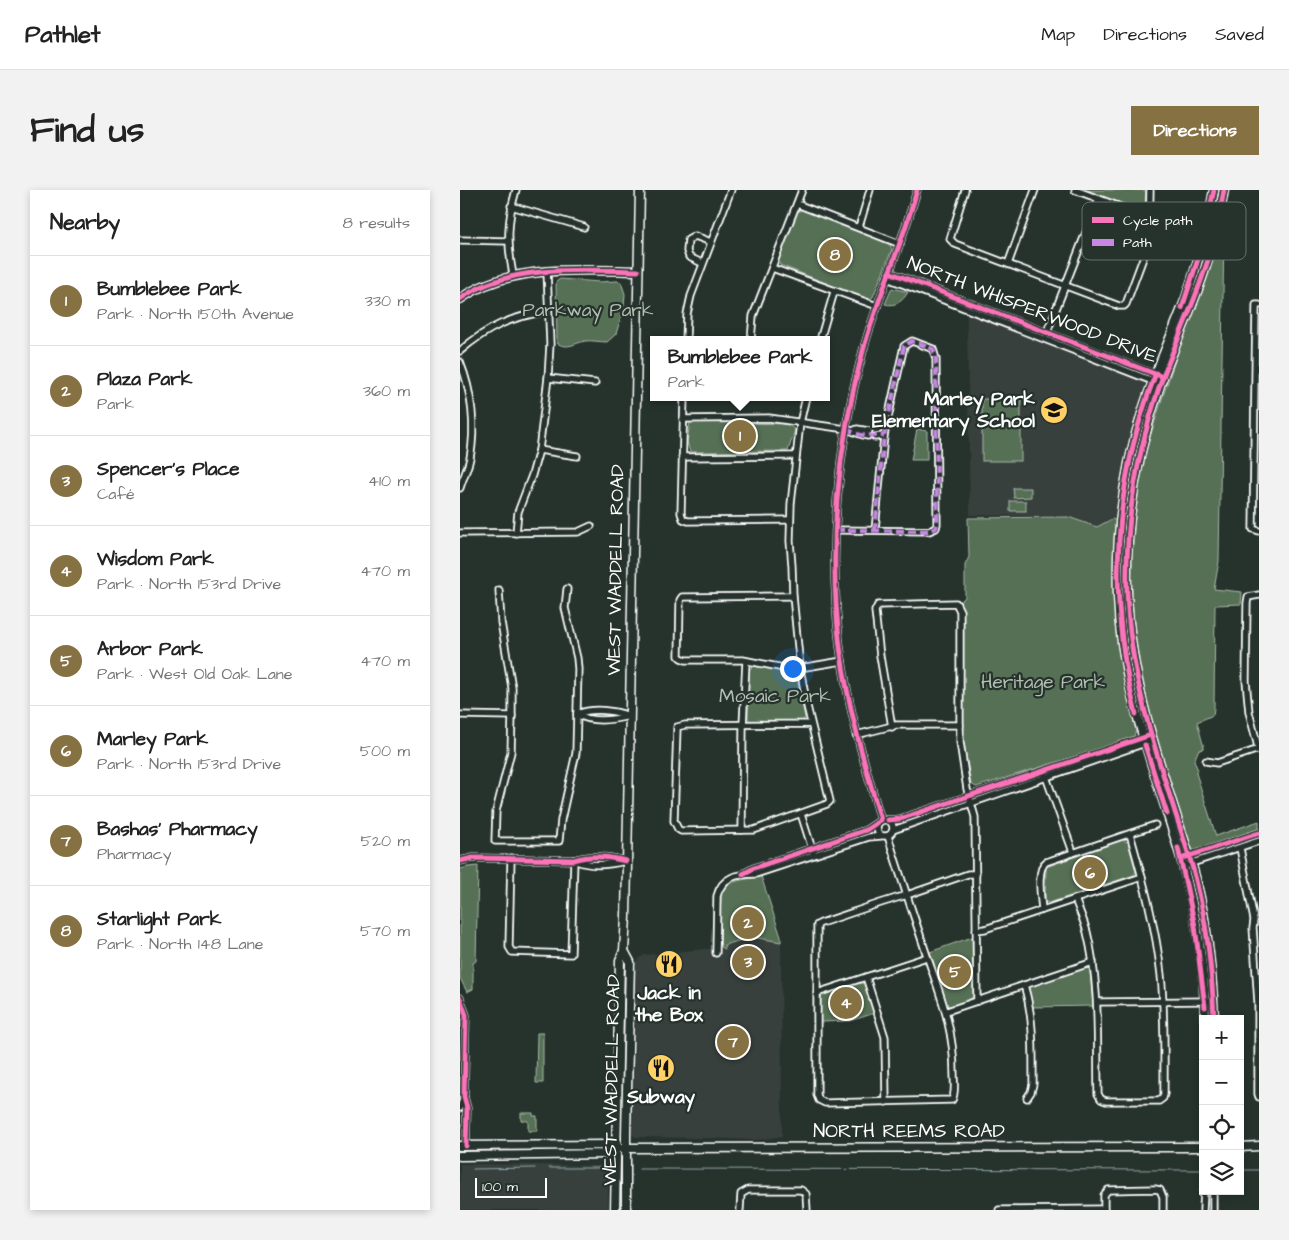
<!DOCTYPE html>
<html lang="en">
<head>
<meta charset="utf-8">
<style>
	body { margin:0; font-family:"Architects Daughter",sans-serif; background:#f2f2f2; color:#222 }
	.controls { position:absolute; right:15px; bottom:15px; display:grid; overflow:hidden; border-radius:0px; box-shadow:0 2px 8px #0003 }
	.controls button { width:45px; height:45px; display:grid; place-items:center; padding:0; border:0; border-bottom:1px solid #e0e0e0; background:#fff; color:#222; font:25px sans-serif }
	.scale { position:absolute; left:15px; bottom:12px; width:72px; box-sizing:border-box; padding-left:5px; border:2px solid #fff; border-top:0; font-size:14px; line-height:18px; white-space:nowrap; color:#fff; -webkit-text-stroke:4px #26332d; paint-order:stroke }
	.you { position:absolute; left:332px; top:478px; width:18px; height:18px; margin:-12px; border:4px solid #fff; border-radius:50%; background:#1a73e8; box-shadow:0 0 0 8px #1a73e833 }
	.badge { display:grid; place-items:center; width:32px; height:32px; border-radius:50%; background:#857141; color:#fff; font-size:16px; font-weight:700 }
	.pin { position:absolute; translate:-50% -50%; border:2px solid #fff; box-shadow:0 1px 5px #0006 }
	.popup { position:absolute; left:190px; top:146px; width:180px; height:65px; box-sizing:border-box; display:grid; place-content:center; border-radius:0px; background:#fff; filter:drop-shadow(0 1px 4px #0005); font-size:16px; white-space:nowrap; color:#767676 }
	.popup b { font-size:19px; color:#222 }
	.popup::after { content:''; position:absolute; left:50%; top:100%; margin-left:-10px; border:10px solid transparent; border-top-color:#fff }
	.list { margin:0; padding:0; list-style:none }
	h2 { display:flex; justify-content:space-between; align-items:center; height:65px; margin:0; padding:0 20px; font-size:21px }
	h2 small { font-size:16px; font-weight:400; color:#767676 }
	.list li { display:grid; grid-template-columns:32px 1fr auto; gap:15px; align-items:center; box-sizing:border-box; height:90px; padding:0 20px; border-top:1px solid #e0e0e0 }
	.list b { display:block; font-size:19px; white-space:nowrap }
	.list p { margin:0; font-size:16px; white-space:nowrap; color:#767676 }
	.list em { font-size:16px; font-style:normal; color:#767676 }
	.icon { flex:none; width:28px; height:28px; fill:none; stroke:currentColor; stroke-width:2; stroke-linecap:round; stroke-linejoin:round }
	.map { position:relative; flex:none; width:799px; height:1020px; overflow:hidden; border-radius:0px }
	header { display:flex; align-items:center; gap:30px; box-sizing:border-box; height:70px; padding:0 25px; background:#fff; border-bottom:1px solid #e0e0e0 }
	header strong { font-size:24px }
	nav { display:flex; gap:28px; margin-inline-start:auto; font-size:18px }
	.intro { display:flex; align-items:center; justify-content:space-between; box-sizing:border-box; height:120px; padding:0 30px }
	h1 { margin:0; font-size:35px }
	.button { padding:12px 22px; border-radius:0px; background:#857141; color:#fff; font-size:18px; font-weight:700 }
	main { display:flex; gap:30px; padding:0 30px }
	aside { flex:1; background:#fff; border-radius:0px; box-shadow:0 2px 8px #0003 }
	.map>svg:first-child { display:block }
</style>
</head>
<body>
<header>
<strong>Pathlet</strong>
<nav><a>Map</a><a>Directions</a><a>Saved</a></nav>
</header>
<div class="intro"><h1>Find us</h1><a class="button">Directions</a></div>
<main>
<aside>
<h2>Nearby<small>8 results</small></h2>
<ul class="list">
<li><span class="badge">1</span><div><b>Bumblebee Park</b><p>Park · North 150th Avenue</p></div><em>330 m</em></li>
<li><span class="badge">2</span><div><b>Plaza Park</b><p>Park</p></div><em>360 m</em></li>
<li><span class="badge">3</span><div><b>Spencer's Place</b><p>Café</p></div><em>410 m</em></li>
<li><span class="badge">4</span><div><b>Wisdom Park</b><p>Park · North 153rd Drive</p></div><em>470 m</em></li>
<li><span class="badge">5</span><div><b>Arbor Park</b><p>Park · West Old Oak Lane</p></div><em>470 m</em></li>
<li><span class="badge">6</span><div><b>Marley Park</b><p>Park · North 153rd Drive</p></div><em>500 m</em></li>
<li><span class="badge">7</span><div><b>Bashas' Pharmacy</b><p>Pharmacy</p></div><em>520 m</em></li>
<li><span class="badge">8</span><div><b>Starlight Park</b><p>Park · North 148 Lane</p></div><em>570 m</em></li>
</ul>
</aside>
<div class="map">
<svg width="799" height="1020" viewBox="0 0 799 1020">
	<rect width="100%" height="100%" fill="#26332d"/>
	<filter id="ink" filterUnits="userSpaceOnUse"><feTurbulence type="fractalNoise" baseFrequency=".02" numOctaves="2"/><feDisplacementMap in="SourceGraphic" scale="10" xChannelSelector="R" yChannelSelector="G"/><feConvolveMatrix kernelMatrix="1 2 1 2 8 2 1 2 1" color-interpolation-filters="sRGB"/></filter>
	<g filter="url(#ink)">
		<g fill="#39403e">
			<path d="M508 121 672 186 685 193V202L673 239 664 278 657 331H647L637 337 608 327 510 325 507 126Z"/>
			<path d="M292 747 321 752 322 946 296 950 250 948 178 947 173 946 170 942 173 917 172 879 175 861 173 814 176 773 179 768 185 765 246 759H265L264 755Z"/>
			<path d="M0 974 142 976 148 982V1020H0Z"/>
		</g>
		<g fill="#567055" stroke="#aab8aa">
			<path d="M623 0H686L685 13 683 17 665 15Z"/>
			<path d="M342 20 429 53 432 59 413 107 409 110 320 75 318 70 337 22Z"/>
			<path d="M764 39 759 371 754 399 782 402 781 414 755 415 754 518 753 525 737 532 744 558 738 561 734 571 738 580 736 583 756 646 799 631V640L742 660 735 661 731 658C712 597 688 536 678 473 668 408 669 343 681 278 685 261 691 244 696 228 716 164 740 102 764 39Z"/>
			<path d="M100 89 140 92 157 91 161 92 165 104 164 117 156 144 147 152C140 152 132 150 125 151 115 153 107 160 97 153L96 92Z"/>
			<path d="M432 98 448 102C443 111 435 117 425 114Z"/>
			<rect x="522" y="209" width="39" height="62"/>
			<path d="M230 232 328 234 335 240 328 261 230 262 227 252Z"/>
			<path d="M457 239 467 241V270H451Z"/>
			<path d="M553 298H571V307L554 308Z"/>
			<rect x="550" y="311" width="16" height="10"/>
			<path d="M608 327 637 337 652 329 657 331C648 402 658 472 676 540L674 546 636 560 516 597 511 594 503 547 502 421 499 413 505 407V375L509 367 508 328Z"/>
			<path d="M293 476 334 482 337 486 345 528 342 531 291 532 288 528 289 480Z"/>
			<path d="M662 650 668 652 676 681 674 685 589 713 585 712 586 677Z"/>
			<path d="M18 676 16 771 13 773V799L7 802 0 788V679L8 677Z"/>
			<path d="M301 686 321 747V752L292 747 264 755 265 759 259 756 261 703C270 688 285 691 301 686Z"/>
			<path d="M512 747 513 806 510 810 490 816 487 814 470 762Z"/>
			<path d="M626 777 630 780 633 816 573 817 568 800 570 796Z"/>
			<path d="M400 792 404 794 415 823 390 831 360 832 361 807 363 804Z"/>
			<path d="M77 843H83V893H76Z"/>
			<path d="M61 923H73V926H77V941H68V931L61 930Z"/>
		</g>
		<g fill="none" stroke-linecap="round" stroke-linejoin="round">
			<g stroke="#91a5a8" stroke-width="1">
				<path d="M89 978H147"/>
				<path d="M13 979 75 978"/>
				<path d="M179 979 743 980"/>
				<path d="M780 980H799"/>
			</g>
			<g stroke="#fff" stroke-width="9">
				<g id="street">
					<path d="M505 0 490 49 495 54 659 116H664L666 114 689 52 690 0"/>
					<path d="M615 0 666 19 690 20"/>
					<path d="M337 14 440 54"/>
					<path d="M51 16 124 37"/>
					<path d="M399 37 410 0"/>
					<path d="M0 50 48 51"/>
					<path d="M242 73 229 67 227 61 228 50 235 46 251 52"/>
					<path d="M548 74 575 0"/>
					<path d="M312 78 417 116"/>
					<path d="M429 82 699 186"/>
					<path d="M53 85C47 54 47 31 56 0"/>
					<path d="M427 88 695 192"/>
					<path d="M799 115H796L793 339 799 341"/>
					<path d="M587 142 639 9"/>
					<path d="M226 150 227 124 231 106 271 0"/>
					<path d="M291 150 293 126 342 0"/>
					<path d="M360 150 374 102"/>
					<path d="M0 161C29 136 51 127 88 121"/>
					<path d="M0 172C12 202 16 237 10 268 8 278 3 288 0 298"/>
					<path d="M88 188 135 193"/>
					<path d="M224 207 221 323 223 329 228 331 330 330"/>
					<path d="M346 207 340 233 331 314 330 351 332 376 333 406 340 478 347 516 370 611 367 614 294 640 221 641 218 639 214 631 217 537 225 535 351 534"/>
					<path d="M223 229 309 228 386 239C394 241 399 245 408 246"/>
					<path d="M393 241 397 239 409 241"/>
					<path d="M415 247 424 246"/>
					<path d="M79 260 117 266"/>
					<path d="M222 267 336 266"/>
					<path d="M376 340 469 341 476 338 477 334 476 169 473 159 452 151 444 156 424 246 415 340"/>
					<path d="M0 343 118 342 131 336"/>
					<path d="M56 343 58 322 72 285 79 260 88 188 90 154 87 81"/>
					<path d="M39 400 41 432 52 498V526L51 562 36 621 35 651H99L101 630 116 563 118 479 117 468 105 418 107 399"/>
					<path d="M799 405 788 407 787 413 786 491 789 522 799 561"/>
					<path d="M333 406 222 407 220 410 219 466 221 468 226 470H283L324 478H340L382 471"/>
					<path d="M117 524C131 533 153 530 169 526"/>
					<path d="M117 524C133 518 153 520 169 526"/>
					<path d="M0 525 52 526"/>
					<path d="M432 537 420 466 415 421 418 415 496 413 500 421V552L507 599 515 627 517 811"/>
					<path d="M396 545 436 535H500"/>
					<path d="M746 571 757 573 799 559"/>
					<path d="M585 584 613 662"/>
					<path d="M341 624 353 662"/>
					<circle cx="425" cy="638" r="8"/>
					<path d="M421 630C404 573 388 517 380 457 368 359 377 256 403 161 418 106 442 55 457 0"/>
					<path d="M428 630 440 629 686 547"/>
					<path d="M282 640 283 535 286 471"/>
					<path d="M433 640 688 552"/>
					<path d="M428 646C440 686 454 726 467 766 481 807 494 839 494 884 494 893 496 902 492 910L365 913 359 910 357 905V735L361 733C389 724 418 713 447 705L508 684H516"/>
					<path d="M780 658 794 730 793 738 798 813V904L799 907"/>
					<path d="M51 668 49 757 52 762 111 764 114 670"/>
					<path d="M721 669 799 643"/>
					<path d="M114 670C129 677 149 675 165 671"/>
					<path d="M0 671 13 668 114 670C130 664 150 667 166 671"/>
					<path d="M723 676 799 651"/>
					<path d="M285 683 294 678 406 640 418 632"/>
					<path d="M615 709C619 720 624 731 627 742 640 794 637 850 638 904L641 909 646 911H699L703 908 704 904C704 864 705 825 701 785 696 737 683 690 670 644"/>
					<path d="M582 720C581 708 576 679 586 672L695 635"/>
					<path d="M516 740 525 739 682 687"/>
					<path d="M256 763 257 706C262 686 278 684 296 684L409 647 421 646"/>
					<path d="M406 787 425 847 426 912"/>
					<path d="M564 795C574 828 573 860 573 894L571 902 567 908"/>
					<path d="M357 803 467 767"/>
					<path d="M0 808 6 825 4 907 7 918 6 956"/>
					<path d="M637 812 749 811"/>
					<path d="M487 821 633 772"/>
					<path d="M0 918 4 907"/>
					<path d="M280 1020 281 1004 288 1000H341L346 1004 347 1020"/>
					<path d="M539 1020 644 1019"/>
					<path d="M644 1020V1005L648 1000 695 999 700 1000 703 1007V1020"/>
					<path d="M743 1020 744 1001"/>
					<path d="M753 1020V1001"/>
				</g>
			</g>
			<g stroke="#fff" stroke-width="11">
				<g id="secondary">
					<path d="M0 109C48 74 121 80 178 81"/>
					<path d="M164 761 170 772 166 944V1020"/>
					<path d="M745 829C745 776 735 719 721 668 695 578 661 501 658 406 656 344 664 279 683 220 695 182 712 145 726 108 738 73 748 37 754 0"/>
					<path d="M754 829C752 777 746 722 731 672 703 582 670 498 667 402 665 332 677 262 700 195 714 156 732 119 745 79 754 54 759 27 764 0"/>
					<path d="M0 956 148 955 155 958 743 957"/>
					<path d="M780 957 799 956"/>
					<path d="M0 966 149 964 155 958"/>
					<path d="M155 1020 160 770 164 761 166 727 180 0"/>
				</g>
			</g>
			<use href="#street" stroke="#26332d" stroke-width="5.5"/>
			<use href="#secondary" stroke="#26332d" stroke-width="8"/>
			<g stroke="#c787e3" stroke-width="4" stroke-dasharray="8 4" stroke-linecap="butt">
				<path d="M386 239C391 240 393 243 398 244 406 247 415 245 424 246"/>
				<path d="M376 340 469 341 476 338 477 334 476 169 473 159 452 151 444 156 424 246 415 340"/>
			</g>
			<g stroke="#26332d" stroke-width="8">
				<g id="cycleway">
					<path d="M429 82 703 187"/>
					<path d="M0 109C48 74 121 80 178 81"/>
					<path d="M722 118 740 63 754 0"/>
					<path d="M676 524C647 411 653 292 696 183"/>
					<path d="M685 555 707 624"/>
					<path d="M421 630C404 573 388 517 380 457 368 359 377 256 403 161 418 106 442 55 457 0"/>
					<path d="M428 630 440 629 691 545"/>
					<path d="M718 658 735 736 745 817"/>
					<path d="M723 668 799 643"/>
					<path d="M0 671 13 668 114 670C130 664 150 667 166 671"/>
					<path d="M283 684 294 678 406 640 418 632"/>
					<path d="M0 808 6 825 4 907 7 918 6 956"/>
					<path d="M754 829C752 777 746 722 731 672 703 582 670 498 667 402 665 332 677 262 700 195 714 156 732 119 745 79 754 54 759 27 764 0"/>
				</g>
			</g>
			<use href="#cycleway" stroke="#fb73b8" stroke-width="5"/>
		</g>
	</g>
	<defs>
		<g id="school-disc" transform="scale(1.4375)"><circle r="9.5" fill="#ffd166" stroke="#26332d"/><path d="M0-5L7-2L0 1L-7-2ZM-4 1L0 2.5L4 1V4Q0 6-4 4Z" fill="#111"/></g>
		<g id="restaurant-disc" transform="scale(1.4375)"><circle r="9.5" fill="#ffd166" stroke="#26332d"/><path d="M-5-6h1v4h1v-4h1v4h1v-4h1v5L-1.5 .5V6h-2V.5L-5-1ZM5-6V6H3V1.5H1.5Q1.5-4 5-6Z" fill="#111"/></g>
	</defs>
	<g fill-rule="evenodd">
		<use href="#school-disc" x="594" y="220"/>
		<use href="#restaurant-disc" x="209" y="774"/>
		<use href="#restaurant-disc" x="201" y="878"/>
	</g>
	<g text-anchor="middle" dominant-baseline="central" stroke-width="4.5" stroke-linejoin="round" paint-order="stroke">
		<g font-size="19" fill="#b3bfb2" stroke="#26332d">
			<text x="128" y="120">Parkway Park</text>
			<text x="583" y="492">Heritage Park</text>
			<text x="315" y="506">Mosaic Park</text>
		</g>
		<g font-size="19" fill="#fff" stroke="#26332d">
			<text transform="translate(572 120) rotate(21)">NORTH WHISPERWOOD DRIVE</text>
			<text transform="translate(156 380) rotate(-89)">WEST WADDELL ROAD</text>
			<text transform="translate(152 890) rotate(-89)">WEST WADDELL ROAD</text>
			<text x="449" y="941">NORTH REEMS ROAD</text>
		</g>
		<g font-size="19" font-weight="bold" fill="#fff" stroke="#26332d">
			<text x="575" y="209" text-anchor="end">Marley Park<tspan x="575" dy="22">Elementary School</tspan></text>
			<text x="209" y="803">Jack in<tspan x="209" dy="22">the Box</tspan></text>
			<text x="201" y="907">Subway</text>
		</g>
	</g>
	<rect x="622" y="12" width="164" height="58" rx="8" fill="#26332d" stroke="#67706c" stroke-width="1"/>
	<rect x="632" y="27" width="22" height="6" fill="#fb73b8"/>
	<rect x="632" y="49" width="22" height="7" fill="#c787e3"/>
	<g font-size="14" fill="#fff">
		<text x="663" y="35">Cycle path</text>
		<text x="663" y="57">Path</text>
	</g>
</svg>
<div class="controls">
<button>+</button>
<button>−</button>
<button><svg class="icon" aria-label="locate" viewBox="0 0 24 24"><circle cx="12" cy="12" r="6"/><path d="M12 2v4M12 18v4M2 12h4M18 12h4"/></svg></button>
<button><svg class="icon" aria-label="layers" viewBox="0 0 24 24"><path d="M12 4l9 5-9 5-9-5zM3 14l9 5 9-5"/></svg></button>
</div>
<div class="scale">100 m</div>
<div class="you"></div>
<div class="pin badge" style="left:280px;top:246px">1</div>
<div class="popup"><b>Bumblebee Park</b>Park</div>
<div class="pin badge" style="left:288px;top:733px">2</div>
<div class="pin badge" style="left:288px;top:772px">3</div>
<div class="pin badge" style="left:386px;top:813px">4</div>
<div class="pin badge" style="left:495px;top:782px">5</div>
<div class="pin badge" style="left:630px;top:683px">6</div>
<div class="pin badge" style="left:273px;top:852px">7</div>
<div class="pin badge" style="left:375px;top:65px">8</div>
</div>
</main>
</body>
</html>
